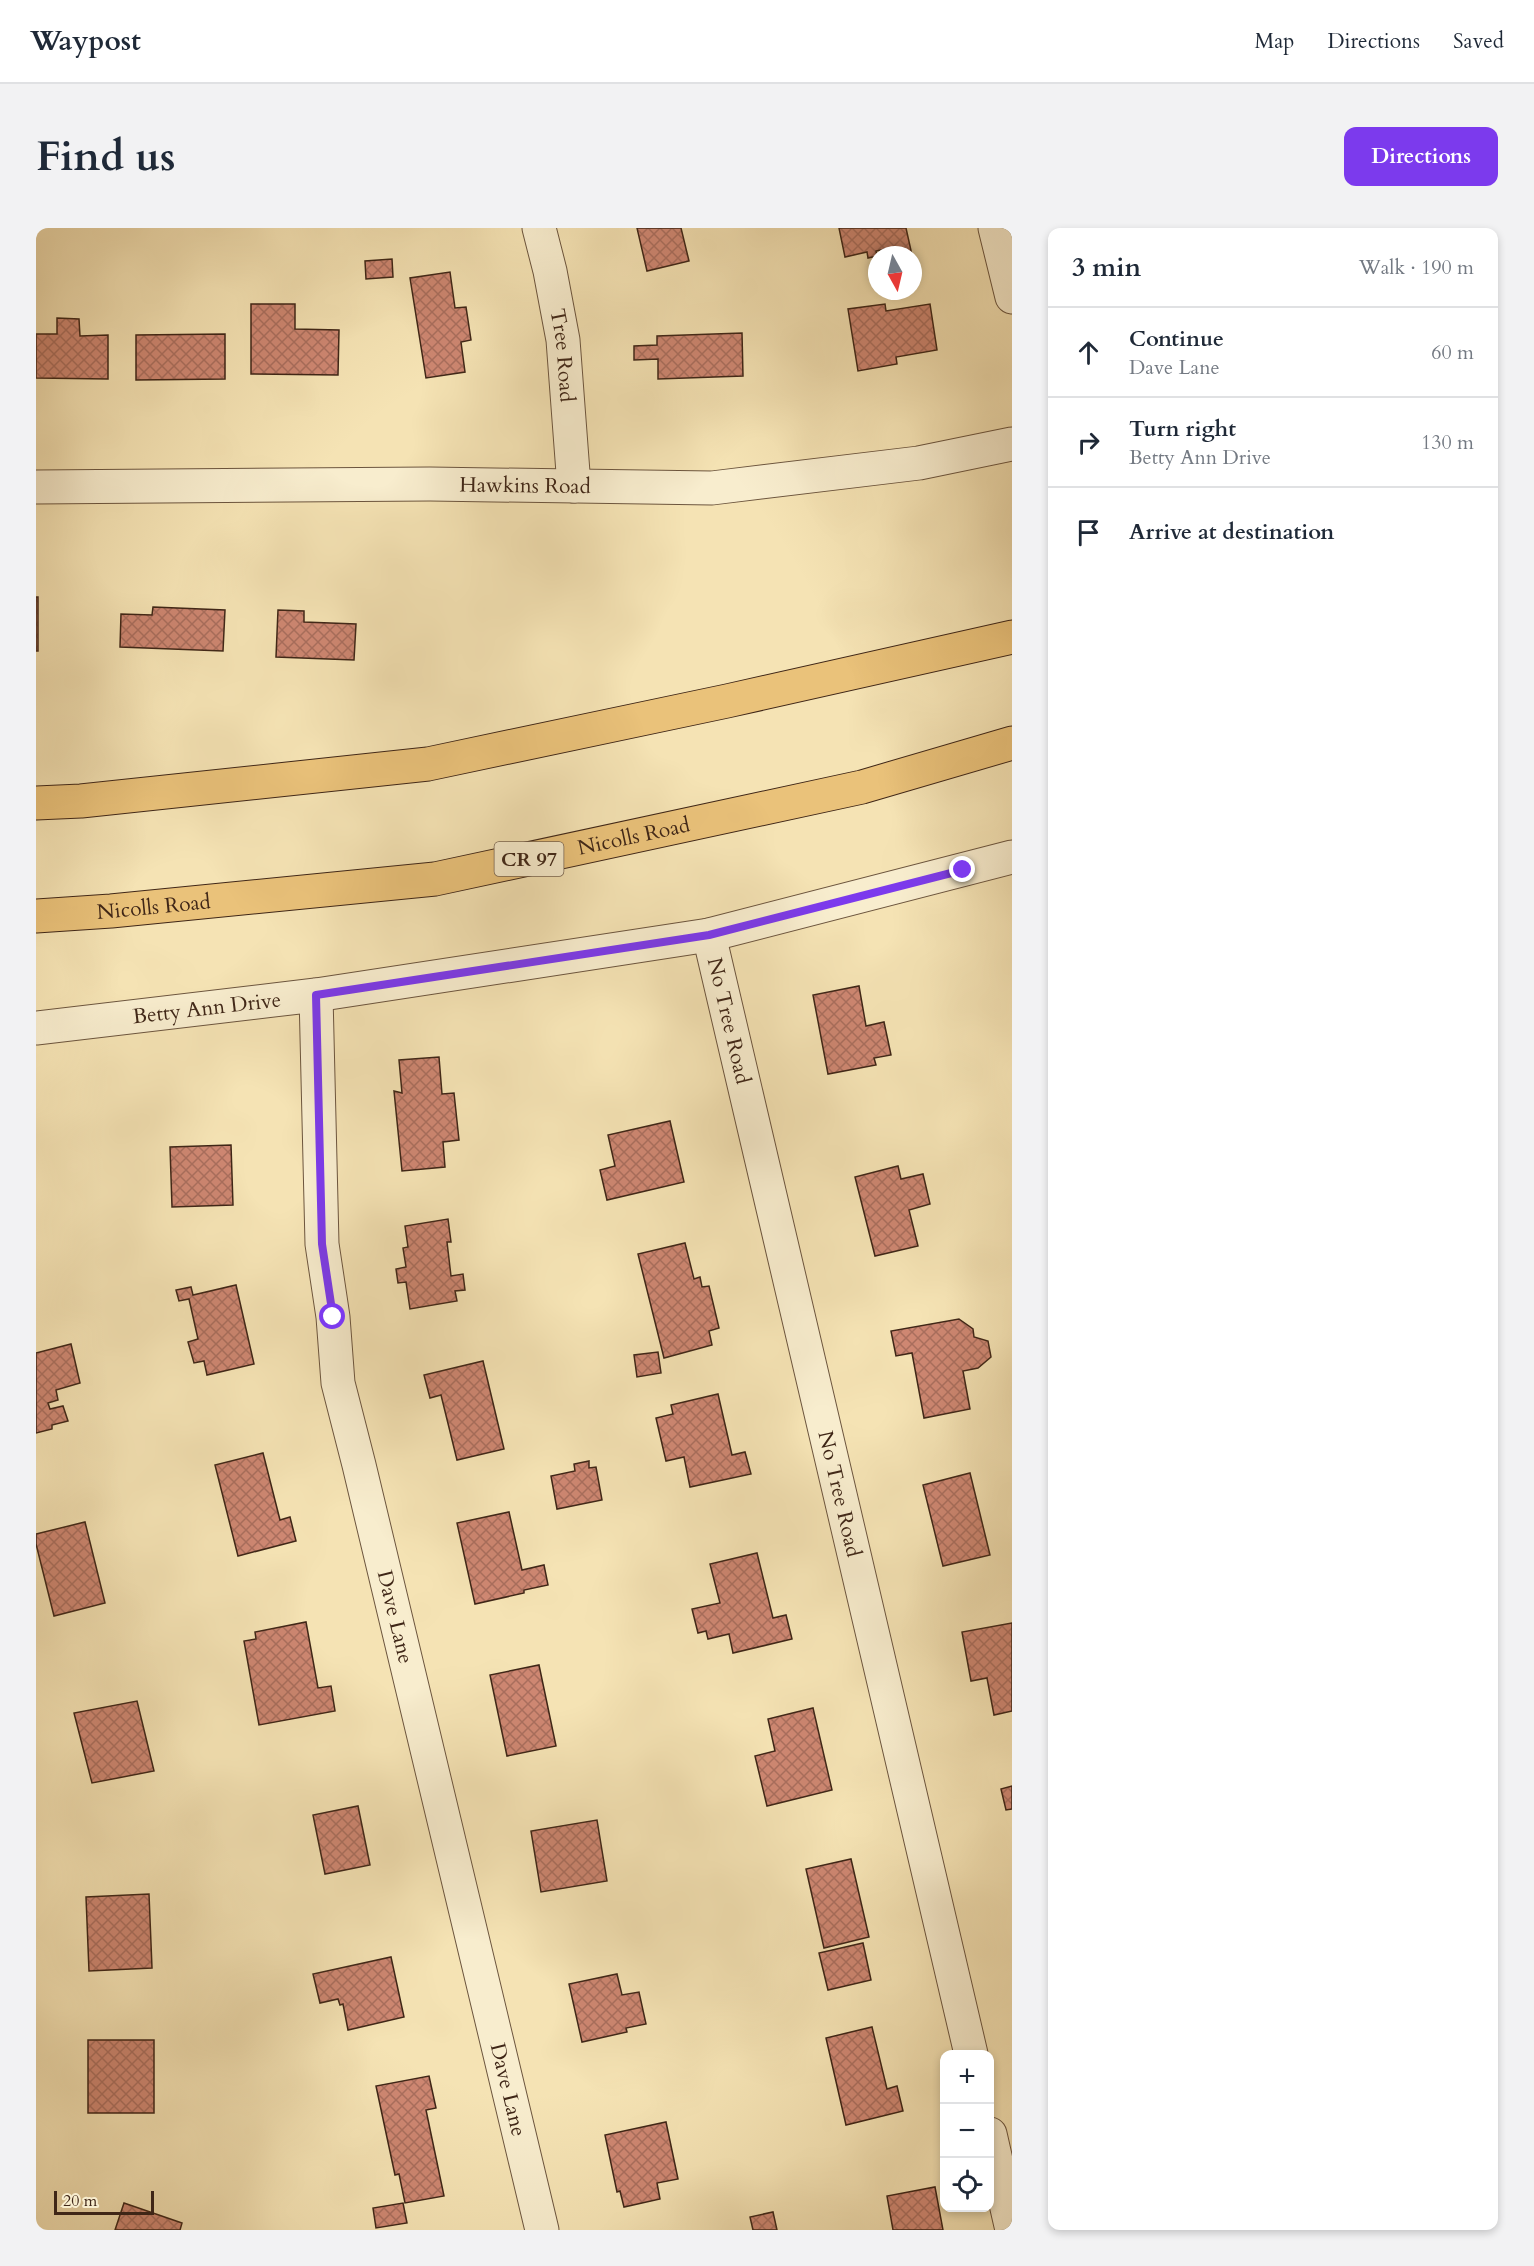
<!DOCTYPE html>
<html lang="en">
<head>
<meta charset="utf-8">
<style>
	body { margin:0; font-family:Cardo,serif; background:#f2f2f3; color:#1f2937 }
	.controls { position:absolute; right:18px; bottom:18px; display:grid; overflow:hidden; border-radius:12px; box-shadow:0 3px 9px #0003 }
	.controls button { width:54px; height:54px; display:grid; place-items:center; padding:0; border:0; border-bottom:2px solid #e0e1e3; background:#fff; color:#1f2937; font:30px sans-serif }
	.compass { position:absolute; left:832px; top:18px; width:54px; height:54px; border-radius:50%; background:#fff; box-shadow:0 3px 9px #0003; rotate:172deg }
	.scale { position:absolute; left:18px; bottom:15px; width:100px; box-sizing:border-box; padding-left:6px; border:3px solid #3f2617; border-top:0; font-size:16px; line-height:21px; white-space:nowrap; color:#3f2617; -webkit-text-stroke:4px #f8edce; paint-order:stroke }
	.stop { position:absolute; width:18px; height:18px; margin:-14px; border:4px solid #7c3aed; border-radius:50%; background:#fff }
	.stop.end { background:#7c3aed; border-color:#fff; box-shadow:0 2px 6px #0008 }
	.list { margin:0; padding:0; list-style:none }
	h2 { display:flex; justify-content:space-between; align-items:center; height:78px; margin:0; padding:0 24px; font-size:26px }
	h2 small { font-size:20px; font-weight:400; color:#747a83 }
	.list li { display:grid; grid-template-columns:39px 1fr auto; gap:18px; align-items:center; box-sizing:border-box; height:90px; padding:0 24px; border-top:2px solid #e0e1e3 }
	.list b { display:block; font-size:22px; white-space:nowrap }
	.list p { margin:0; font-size:20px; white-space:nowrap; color:#747a83 }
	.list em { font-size:20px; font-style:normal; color:#747a83 }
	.icon { flex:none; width:33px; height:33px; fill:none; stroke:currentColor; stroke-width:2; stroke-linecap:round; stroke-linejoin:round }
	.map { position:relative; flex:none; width:976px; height:2002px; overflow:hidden; border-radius:12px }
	header { display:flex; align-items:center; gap:36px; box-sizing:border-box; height:84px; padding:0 30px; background:#fff; border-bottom:2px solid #e0e1e3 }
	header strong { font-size:28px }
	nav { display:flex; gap:33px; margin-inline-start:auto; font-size:21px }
	.intro { display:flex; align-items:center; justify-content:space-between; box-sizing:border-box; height:144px; padding:0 36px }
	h1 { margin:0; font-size:42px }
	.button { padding:15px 27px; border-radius:12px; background:#7c3aed; color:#fff; font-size:21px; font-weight:700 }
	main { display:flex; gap:36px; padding:0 36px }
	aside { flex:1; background:#fff; border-radius:12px; box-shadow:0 3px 9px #0003 }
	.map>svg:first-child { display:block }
</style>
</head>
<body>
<header>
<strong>Waypost</strong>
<nav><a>Map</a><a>Directions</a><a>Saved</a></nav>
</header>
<div class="intro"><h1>Find us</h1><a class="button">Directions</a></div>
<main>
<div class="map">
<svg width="976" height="2002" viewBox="0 0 976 2002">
	<defs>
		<pattern id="building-cross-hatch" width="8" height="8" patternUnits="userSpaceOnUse" patternTransform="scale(1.5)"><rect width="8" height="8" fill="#ce8772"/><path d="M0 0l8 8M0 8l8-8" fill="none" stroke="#a96e5d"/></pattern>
	</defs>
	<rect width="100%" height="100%" fill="#f5e3b4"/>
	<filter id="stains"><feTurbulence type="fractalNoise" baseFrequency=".00333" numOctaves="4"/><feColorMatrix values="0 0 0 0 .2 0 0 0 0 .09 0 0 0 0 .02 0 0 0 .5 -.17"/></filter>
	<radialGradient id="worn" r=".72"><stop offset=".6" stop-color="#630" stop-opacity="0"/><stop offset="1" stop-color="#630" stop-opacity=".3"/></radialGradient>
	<g fill="url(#building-cross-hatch)" stroke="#3f2617" stroke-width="1.5">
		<path d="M601 0H645L653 33 611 43Z"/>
		<path d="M803 0H870L876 27H851L850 21 840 23 841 28 832 30 831 24 809 29Z"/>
		<path d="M356 31 357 49 330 51 329 33Z"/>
		<path d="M414 44 419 80 430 79 435 112 425 114 429 144 390 150 374 50Z"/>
		<path d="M215 76H259V101L303 102 302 147 215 146Z"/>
		<path d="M849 76 850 83 894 76 901 122 860 129 861 136 822 143 812 81Z"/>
		<path d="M21 90 43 91 44 108 72 107V151L0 150V106H21Z"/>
		<path d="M706 105 707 148 622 151V131L598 132V118L621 117V108Z"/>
		<path d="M189 106V151L100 152V107Z"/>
		<rect x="0" y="369" width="2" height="54"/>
		<path d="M117 379 189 382 187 423 84 419 85 386 116 387Z"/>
		<path d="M242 382 268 383V394L320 396 318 432 240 429Z"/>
		<path d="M823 758 830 798 848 794 855 827 838 830 840 837 792 846 777 767Z"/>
		<path d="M403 829 406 866 418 865 423 912 407 914 409 939 366 943 358 863 366 865 363 832Z"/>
		<path d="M634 893 648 954 571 972 564 942 579 938 572 907Z"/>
		<path d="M195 917 197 977 136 979 134 919Z"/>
		<path d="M862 938 865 951 887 946 894 976 873 982 882 1018 839 1028 819 949Z"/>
		<path d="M412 991 415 1014H411L415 1048 427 1046 429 1062 419 1063 421 1073 374 1081 370 1054 362 1055 360 1041 370 1039 367 1020 372 1019 369 998Z"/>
		<path d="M649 1015 658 1051 664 1049 666 1059 673 1058 683 1100 673 1103 676 1117 628 1130 602 1026Z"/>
		<path d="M200 1057 218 1136 171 1147 168 1133 158 1135 152 1114 162 1111 153 1071 143 1073 140 1062 155 1059 157 1067Z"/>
		<path d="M923 1091 937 1101 938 1109 952 1113 955 1129 942 1140 927 1143 934 1181 888 1190 876 1125 860 1128 855 1103Z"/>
		<path d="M35 1116 44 1155 20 1162 22 1172 12 1175 14 1181 27 1178 32 1193 16 1197V1201L0 1205V1125Z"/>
		<path d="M622 1124 625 1145 601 1149 598 1127Z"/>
		<path d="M447 1133 468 1221 421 1232 405 1167 394 1170 388 1147Z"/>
		<path d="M682 1166 696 1227 709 1224 715 1246 654 1259 648 1229 630 1233 620 1190 637 1186 635 1177Z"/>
		<path d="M227 1225 244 1292 254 1289 260 1313 202 1328 179 1237Z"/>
		<path d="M553 1233V1240L560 1239 566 1272 521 1281 515 1248 539 1243 538 1236Z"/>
		<path d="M934 1245 954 1327 907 1338 887 1257Z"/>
		<path d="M473 1284 486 1342 508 1337 512 1357 488 1362V1365L439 1376 421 1295Z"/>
		<path d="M49 1294 69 1375 18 1388 0 1316V1306Z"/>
		<path d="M721 1325 737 1390 750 1387 756 1411 697 1425 693 1406 672 1411 670 1403 662 1405 656 1381 684 1375 674 1336Z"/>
		<path d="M270 1394 282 1460 295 1458 299 1483 223 1497 208 1413 220 1411 219 1404Z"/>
		<path d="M976 1395V1483L958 1487 951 1450 935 1453 926 1404Z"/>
		<path d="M503 1437 520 1518 471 1528 454 1447Z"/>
		<path d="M101 1473 118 1543 56 1555 38 1485Z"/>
		<path d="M777 1480 796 1562 731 1578 719 1528 739 1523 732 1491Z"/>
		<path d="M976 1558V1581L970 1582 965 1561Z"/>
		<path d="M322 1578 334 1637 289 1646 277 1587Z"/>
		<path d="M561 1592 571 1653 505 1664 495 1603Z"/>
		<path d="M815 1631 833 1709 788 1720 770 1641Z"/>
		<path d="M113 1666 116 1740 53 1743 50 1669Z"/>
		<path d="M827 1715 835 1752 792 1762 783 1725Z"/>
		<path d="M355 1729 368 1789 312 1802 307 1776 304 1777 302 1771 284 1775 277 1746Z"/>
		<path d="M581 1746 586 1767 603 1764 610 1796 590 1800 591 1804 546 1814 533 1756Z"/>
		<path d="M836 1799 851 1861 861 1858 867 1883 810 1897 790 1810Z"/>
		<rect x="52" y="1812" width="66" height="73"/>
		<path d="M393 1848 400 1880 390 1882 408 1968 369 1975 363 1946 359 1947 340 1858Z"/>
		<path d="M630 1894 642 1951 621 1955 624 1971 588 1979 584 1963 581 1964 569 1907Z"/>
		<path d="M899 1959 907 2002H857L851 1968Z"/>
		<path d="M88 1975 146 1995 144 2002H79Z"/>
		<path d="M367 1975 371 1995 340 2000 337 1980Z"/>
		<path d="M737 1984 741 2002H717L714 1989Z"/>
	</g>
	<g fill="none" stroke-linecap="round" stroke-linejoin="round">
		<g stroke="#6c553e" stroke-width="35">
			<g id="minor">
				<path id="s1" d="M503 0 514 43 527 112 538 258"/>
				<path d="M959 0 976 69"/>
				<path id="s2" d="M0 259 394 256 676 260 883 235 976 216"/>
				<path id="s3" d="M673 707 935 1826"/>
				<path id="s4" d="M280 767 286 1016 297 1089 302 1155 323 1237 506 2002"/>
				<path id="s5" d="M0 800 280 767 673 707 976 629"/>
				<path d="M954 1906 976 2002"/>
			</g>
		</g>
		<g stroke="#3f2617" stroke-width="35">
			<g id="highway">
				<path d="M0 575 45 573 392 536 691 473 976 409"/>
				<path id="s6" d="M0 688 75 683 399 651 826 559 976 515"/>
			</g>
		</g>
		<use href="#minor" stroke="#f8edce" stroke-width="33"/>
		<use href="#highway" stroke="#eac27a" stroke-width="33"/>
	</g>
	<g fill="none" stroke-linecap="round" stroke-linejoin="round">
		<path stroke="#7c3aed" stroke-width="8" d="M297 1089 286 1016 280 767 673 707 927 642"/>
	</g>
	<g text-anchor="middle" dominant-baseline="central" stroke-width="6" stroke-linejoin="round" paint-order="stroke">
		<rect fill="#f8edce" stroke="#76624e" stroke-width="1.5" x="458.5" y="614" width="69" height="34" rx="4.5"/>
		<g font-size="20" font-weight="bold" fill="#3f2617">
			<text x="493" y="631">CR 97</text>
		</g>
		<g font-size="21" fill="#3f2617" stroke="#f8edce">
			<text stroke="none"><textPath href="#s1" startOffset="130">Tree Road</textPath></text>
			<text stroke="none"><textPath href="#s2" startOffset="489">Hawkins Road</textPath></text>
			<text stroke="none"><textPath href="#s6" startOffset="604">Nicolls Road</textPath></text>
			<text stroke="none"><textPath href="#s6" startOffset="118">Nicolls Road</textPath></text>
			<text stroke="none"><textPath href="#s5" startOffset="172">Betty Ann Drive</textPath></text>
			<text stroke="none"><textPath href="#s3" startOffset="88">No Tree Road</textPath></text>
			<text stroke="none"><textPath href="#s3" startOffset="574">No Tree Road</textPath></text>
			<text stroke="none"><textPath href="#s4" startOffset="630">Dave Lane</textPath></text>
			<text stroke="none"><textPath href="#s4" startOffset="1116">Dave Lane</textPath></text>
		</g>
	</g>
	<rect width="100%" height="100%" filter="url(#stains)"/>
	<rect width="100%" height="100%" fill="url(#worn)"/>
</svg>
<div class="controls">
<button>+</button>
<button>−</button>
<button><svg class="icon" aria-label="locate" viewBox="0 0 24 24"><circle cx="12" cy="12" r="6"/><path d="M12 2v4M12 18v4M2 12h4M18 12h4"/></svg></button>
</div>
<svg class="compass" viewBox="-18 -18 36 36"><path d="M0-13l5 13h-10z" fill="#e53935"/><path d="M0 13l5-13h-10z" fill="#747a83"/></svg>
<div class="scale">20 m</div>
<div class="stop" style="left:297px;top:1089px"></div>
<div class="stop end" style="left:927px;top:642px"></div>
</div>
<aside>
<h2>3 min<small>Walk · 190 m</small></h2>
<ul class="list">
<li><svg class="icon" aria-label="ahead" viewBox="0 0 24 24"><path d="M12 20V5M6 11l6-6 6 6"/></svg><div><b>Continue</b><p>Dave Lane</p></div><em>60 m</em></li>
<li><svg class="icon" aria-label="right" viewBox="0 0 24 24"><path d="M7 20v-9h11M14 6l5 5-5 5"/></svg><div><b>Turn right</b><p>Betty Ann Drive</p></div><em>130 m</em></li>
<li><svg class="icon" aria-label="arrive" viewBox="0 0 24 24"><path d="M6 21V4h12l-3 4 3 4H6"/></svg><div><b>Arrive at destination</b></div></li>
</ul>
</aside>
</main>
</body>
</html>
